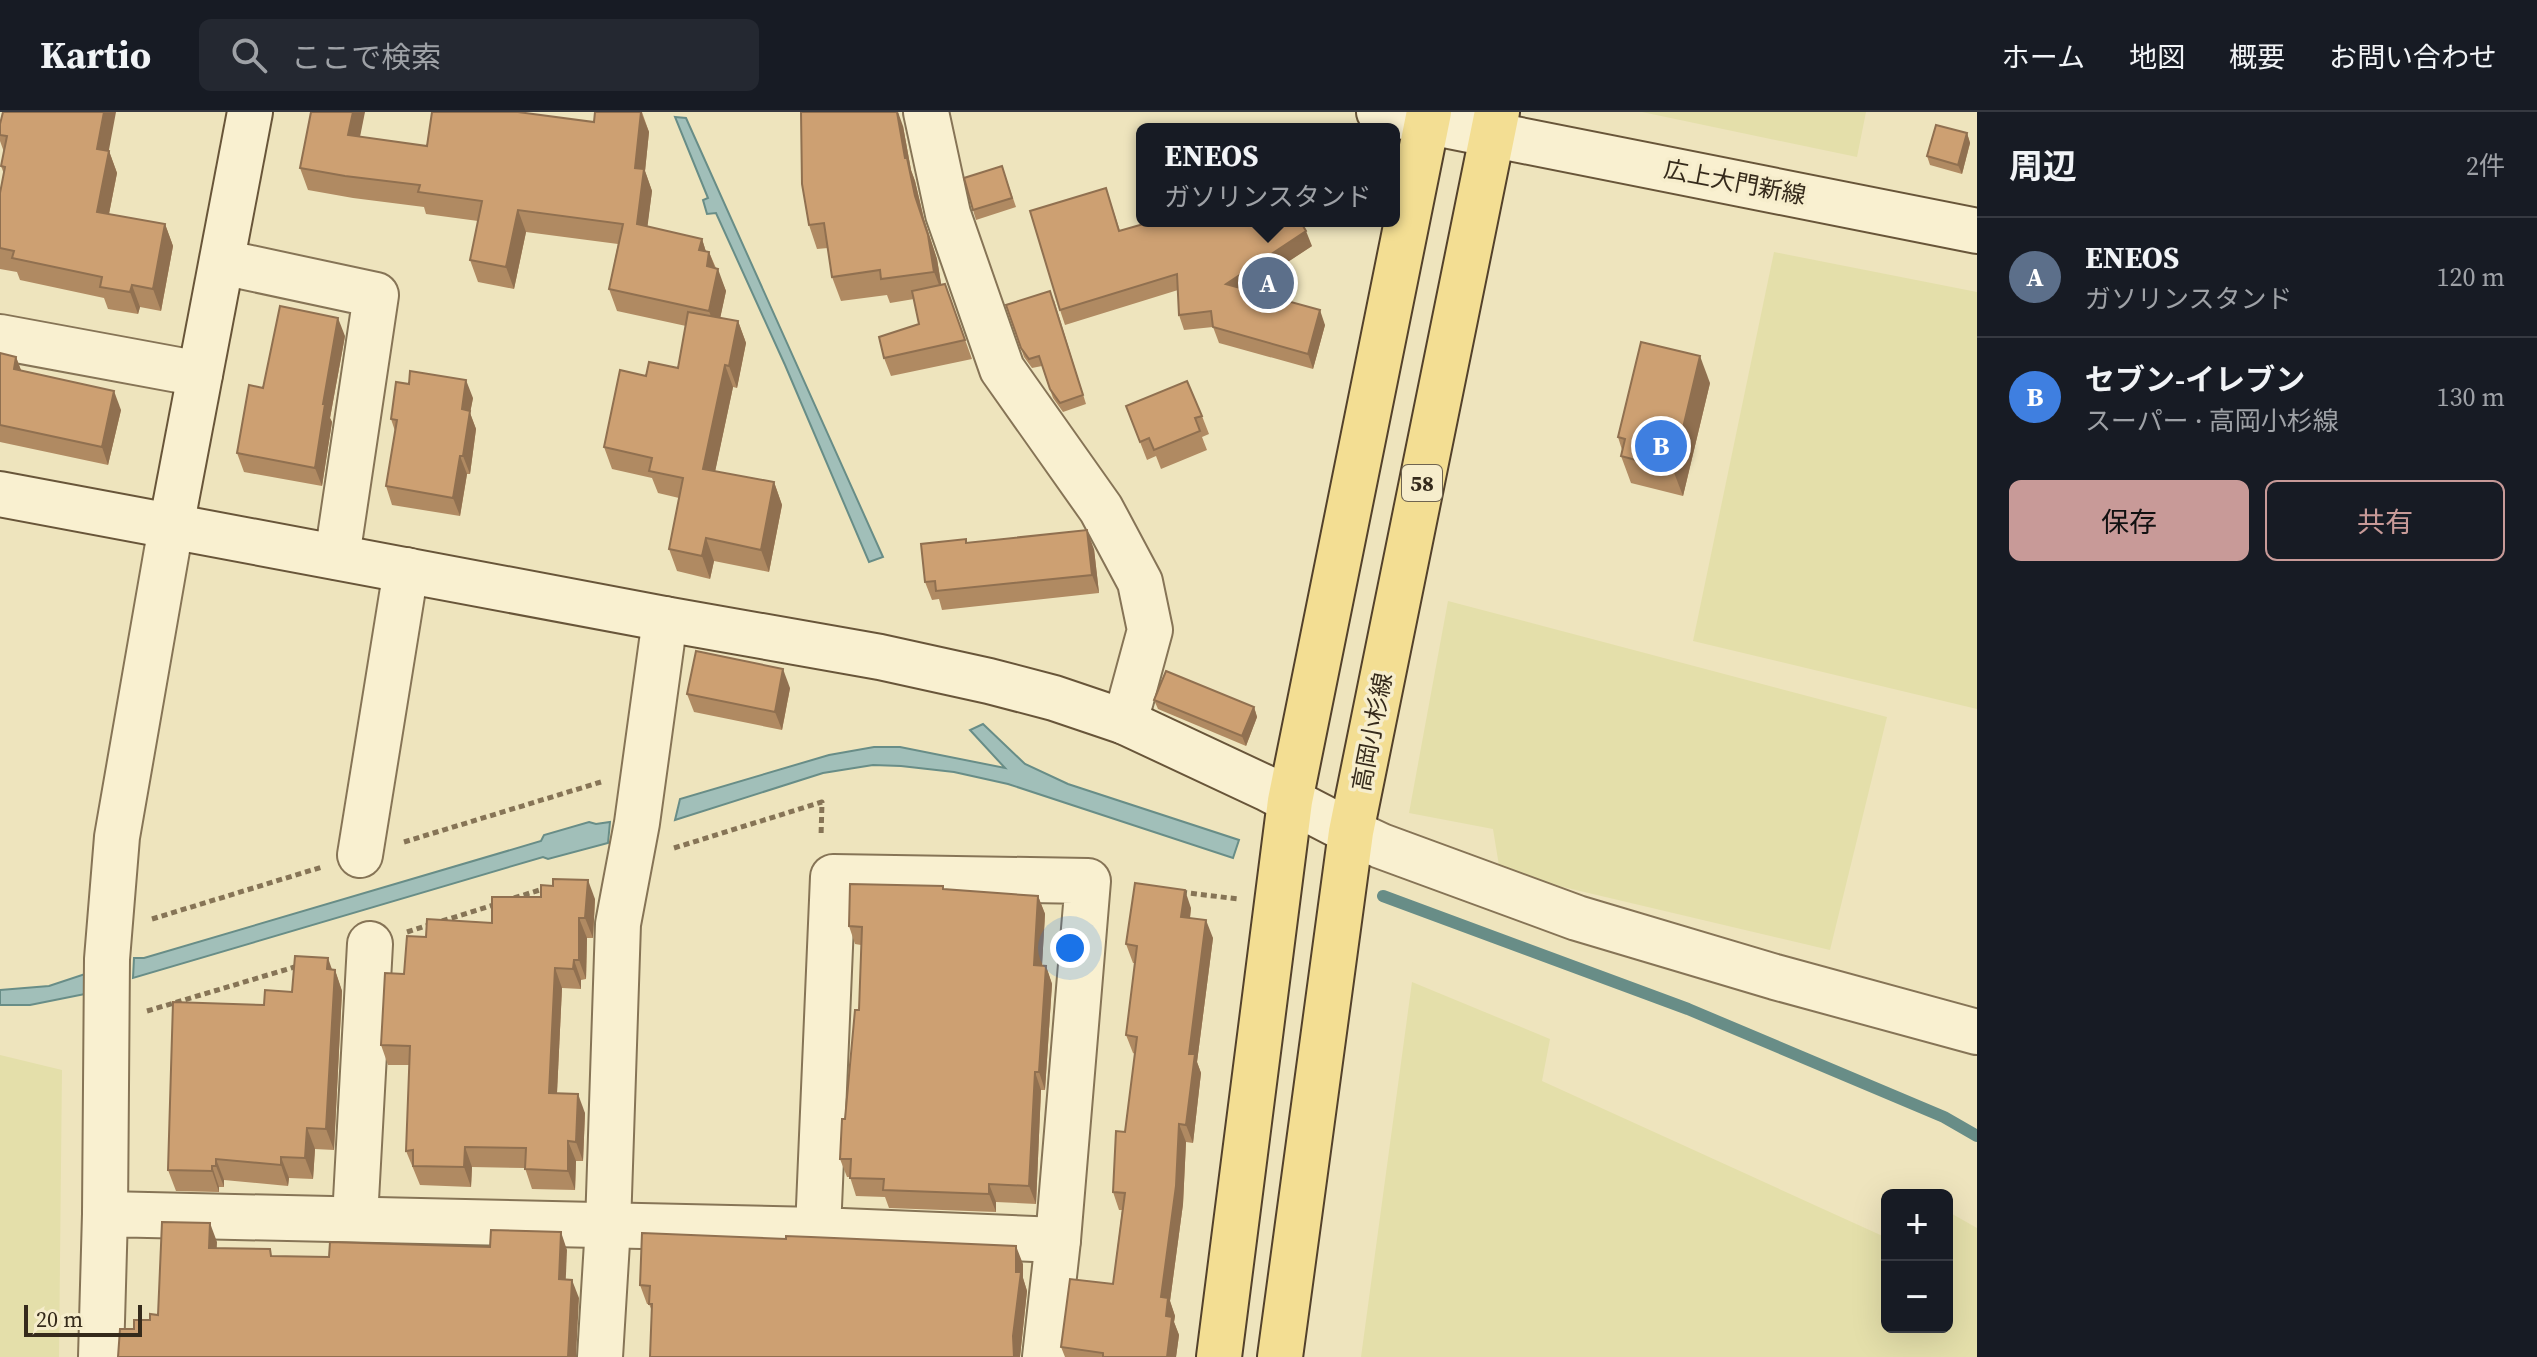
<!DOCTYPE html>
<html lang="ja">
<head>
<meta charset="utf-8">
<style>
	body { margin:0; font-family:"Source Serif 4","Noto Sans JP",serif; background:#242831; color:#f1f3f6 }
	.controls { position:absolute; right:24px; bottom:24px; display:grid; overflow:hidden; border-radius:12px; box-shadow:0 8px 32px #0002 }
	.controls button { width:72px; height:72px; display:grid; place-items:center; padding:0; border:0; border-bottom:2px solid #363941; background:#171b24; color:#f1f3f6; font:40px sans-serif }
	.scale { position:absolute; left:24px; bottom:20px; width:118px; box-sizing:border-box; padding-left:8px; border:4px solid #352a1b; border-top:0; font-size:22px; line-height:28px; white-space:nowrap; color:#352a1b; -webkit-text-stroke:6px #f6edcc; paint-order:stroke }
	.you { position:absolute; left:1070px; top:836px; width:28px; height:28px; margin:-20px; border:6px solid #fff; border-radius:50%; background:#1a73e8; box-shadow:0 0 0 12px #1a73e833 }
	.badge { display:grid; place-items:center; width:52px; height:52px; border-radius:50%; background:#c89a98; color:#fff; font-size:26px; font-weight:700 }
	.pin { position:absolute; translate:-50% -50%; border:4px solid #fff; box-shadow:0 2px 8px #0006 }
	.popup { position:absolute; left:1136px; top:11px; width:264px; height:104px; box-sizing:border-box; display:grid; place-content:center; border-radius:12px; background:#171b24; filter:drop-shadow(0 2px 6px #0005); font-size:26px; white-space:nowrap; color:#9ea1a6 }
	.popup b { font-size:30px; color:#f1f3f6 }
	.popup::after { content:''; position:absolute; left:50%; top:100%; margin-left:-16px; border:16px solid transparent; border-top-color:#171b24 }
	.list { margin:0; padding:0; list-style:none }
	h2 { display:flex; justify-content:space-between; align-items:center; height:104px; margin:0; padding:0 32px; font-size:34px }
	h2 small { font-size:26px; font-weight:400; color:#9ea1a6 }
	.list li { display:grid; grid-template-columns:52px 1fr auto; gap:24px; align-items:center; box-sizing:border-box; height:120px; padding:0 32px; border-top:2px solid #363941 }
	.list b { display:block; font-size:30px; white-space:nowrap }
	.list p { margin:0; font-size:26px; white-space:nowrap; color:#9ea1a6 }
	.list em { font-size:26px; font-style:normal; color:#9ea1a6 }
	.actions { display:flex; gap:16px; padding:24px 32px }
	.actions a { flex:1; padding:18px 0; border:2px solid #c89a98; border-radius:12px; text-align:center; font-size:28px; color:#c89a98 }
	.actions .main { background:#c89a98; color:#111 }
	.icon { flex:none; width:44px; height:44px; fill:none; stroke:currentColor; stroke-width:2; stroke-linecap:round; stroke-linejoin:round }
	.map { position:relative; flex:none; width:1977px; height:1245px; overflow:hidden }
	header { display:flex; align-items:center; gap:48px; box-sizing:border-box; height:112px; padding:0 40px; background:#171b24; border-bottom:2px solid #363941 }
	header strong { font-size:38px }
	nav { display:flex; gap:44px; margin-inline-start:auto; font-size:28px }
	.search { width:560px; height:72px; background:#242831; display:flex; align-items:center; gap:20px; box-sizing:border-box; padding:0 28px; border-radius:12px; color:#9ea1a6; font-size:30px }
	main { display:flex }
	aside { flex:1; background:#171b24 }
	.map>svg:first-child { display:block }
</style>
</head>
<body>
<header>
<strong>Kartio</strong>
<div class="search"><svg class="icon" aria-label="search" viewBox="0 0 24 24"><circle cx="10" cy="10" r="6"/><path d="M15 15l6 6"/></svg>ここで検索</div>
<nav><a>ホーム</a><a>地図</a><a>概要</a><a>お問い合わせ</a></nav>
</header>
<main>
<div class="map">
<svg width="1977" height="1245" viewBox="0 0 1977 1245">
	<rect width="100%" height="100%" fill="#eee4bd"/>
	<g fill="#e4dfaa">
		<path d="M1642 0H1866L1857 45Z"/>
		<path d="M1774 140 1977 180V597L1693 529Z"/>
		<path d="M1448 489 1887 605 1830 838 1500 760 1493 717 1409 701Z"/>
		<path d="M1412 870 1550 927 1542 969 1887 1126V1215H1947V1099L1977 1116V1245H1361Z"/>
		<path d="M0 943 62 958 59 1245H0Z"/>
	</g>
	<g fill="#a1bfb9" stroke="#688d87" stroke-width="2">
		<path d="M675 5 686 6 883 445 869 450 785 253 716 101 707 102 703 88 708 86Z"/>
		<path d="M983 612 1025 652 1068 672 1239 728 1233 746 1008 672 954 660 901 654 873 653 823 661 675 708 680 687 829 643 874 635H900L1005 656 970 618Z"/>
		<path d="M589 710 596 712 610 710 608 731 548 747 543 745 133 866 134 846H144L541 729 544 723Z"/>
		<path d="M85 862 90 881 30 893H0V878L49 874Z"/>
	</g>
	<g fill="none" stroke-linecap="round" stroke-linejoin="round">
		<path stroke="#688d87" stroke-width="12" d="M1383 784 1688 897 1944 1005 1977 1024"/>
		<g stroke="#867456" stroke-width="48">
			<g id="street">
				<path d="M926 0 948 102 1002 257 1101 397 1140 470 1150 518 1125 610"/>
				<path d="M222 150 376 183 337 445"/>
				<path d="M0 225 200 262"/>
				<path d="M1351 720 1381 734 1577 806 1775 865 1977 920"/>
				<path d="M360 743 406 458"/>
				<path d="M833 765 1088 769 1058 1128 818 1118Z"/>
				<path d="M105 1102 107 847 117 725 171 415"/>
				<path d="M355 1106 370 832"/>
				<path d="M101 1245 105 1102 818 1118"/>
				<path d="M600 1245 608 1114 618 812 637 711 665 507"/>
				<path d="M1045 1245 1058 1128"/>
			</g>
		</g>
		<g stroke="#685539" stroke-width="48">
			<g id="secondary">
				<path d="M1379 0 1977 119"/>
				<path d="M0 382 665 507 880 545 989 569 1054 586 1125 610 1266 676 1351 720"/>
				<path d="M171 415 250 0"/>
			</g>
		</g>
		<g stroke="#53412b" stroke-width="48">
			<g id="primary">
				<path d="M1219 1245 1290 689 1429 0"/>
				<path d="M1280 1245 1351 720 1497 0"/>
			</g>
		</g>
		<g stroke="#867456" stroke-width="5" stroke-dasharray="6 4" stroke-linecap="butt">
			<path d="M404 730 601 670"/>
			<path d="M674 736 822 690 821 725"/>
			<path d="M1181 780 1238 787"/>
			<path d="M514 786 546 776"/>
			<path d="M152 807 322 755"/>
			<path d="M442 809 497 792"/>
			<path d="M407 820 432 812"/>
			<path d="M147 899 298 854"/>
		</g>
		<use href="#street" stroke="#f9f0d0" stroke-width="44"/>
		<use href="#secondary" stroke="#f9f0d0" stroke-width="44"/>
		<use href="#primary" stroke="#f3de93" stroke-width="44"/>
	</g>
	<g fill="#b08a62">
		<path d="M595 0H642L649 20 645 59 652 79 647 115 702 127 706 140H709L726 179 720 206 738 209 746 231 737 276 733 275 715 359 774 370 782 393 769 460 714 449 710 467 677 459 669 437 679 386 658 381 652 366 612 357 604 335 646 264 678 256 686 214 617 199 609 177 618 132 526 120 514 177 478 170 470 148 478 109 426 102 424 95 353 86 308 78 300 56 360 25 427 34 594 10Z"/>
		<path d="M0 12 109 39 117 61 109 102 165 112 173 134 161 199 140 195 138 202 108 197 104 186 20 168 17 160 0 157V81L4 62 1 54 4 40 0 29Z"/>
		<path d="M903 14 911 58 915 69 924 107 937 147 941 172H945L972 247 891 264 884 246 919 212 914 187 890 191 887 183 841 189 832 165 828 136 817 137 809 113Z"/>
		<path d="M1967 21 1970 31 1962 62 1930 53 1927 44Z"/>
		<path d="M1002 54 1016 95 976 108 973 98Z"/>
		<path d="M1106 76 1120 119 1312 134 1246 177 1325 213 1313 257 1219 231 1213 215 1184 218 1179 203 1178 178 1065 213 1060 198Z"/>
		<path d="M1054 188 1086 292 1063 300 1053 286 1042 254 1032 256 1024 245 1006 193Z"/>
		<path d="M345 224 330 306 332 310 322 374 244 360 237 341 263 276Z"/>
		<path d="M0 241 16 245 21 259 121 298 108 353 0 330Z"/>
		<path d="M1710 271 1683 384 1631 371 1621 344 1622 338 1618 325Z"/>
		<path d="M473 286 470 301 476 317 470 362H467L460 404 392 393 386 374 395 319 391 307Z"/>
		<path d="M1126 294 1202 304 1209 322 1202 325 1207 338 1161 357 1156 344 1147 348Z"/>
		<path d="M967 431 1094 437 1099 481 942 498 939 487 932 488 925 470Z"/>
		<path d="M790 576 782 618 694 600 687 582Z"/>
		<path d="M1154 588 1254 595 1257 605 1246 634 1158 597Z"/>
		<path d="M943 774 944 777 1038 784 1045 802 1042 853 1046 854 1052 872 1045 978H1041L1036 1092 996 1090V1100L889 1096 885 1085 856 1084 850 1065H847L840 1047 859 898 861 833 855 832 849 814Z"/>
		<path d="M595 787 593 826H587L586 867 581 868V877L562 876 557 981 585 1001 583 1049H576L575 1078 532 1077 525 1056 472 1055 471 1075 420 1073 406 1039 409 953H388L381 933 404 862 426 825Z"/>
		<path d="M1191 796 1190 806 1213 826 1197 950 1201 961 1193 1031 1186 1030 1183 1092 1170 1189 1175 1204 1174 1210 1179 1223 1176 1245H1065L1061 1235 1113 1172 1122 1098H1119L1113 1080 1125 1020 1135 942 1133 941 1126 923 1135 851H1133L1126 832Z"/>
		<path d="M332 858H335L342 879 334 1038 315 1037 313 1067 289 1066 288 1074 224 1068V1075H219V1080L176 1079 168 1058 264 893 292 880Z"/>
		<path d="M1023 1152V1166L1027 1179 1020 1245 652 1199 649 1192H647L640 1173Z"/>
	</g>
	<g fill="#907050">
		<path d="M104 0H116L105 59 97 37Z"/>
		<path d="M353 0H365L356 45 348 23Z"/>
		<path d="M641 0 649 20 645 59 652 79 645 134 637 112 635 56Z"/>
		<path d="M897 0H898L903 14 911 58 915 69 924 107 937 147 943 183 934 160 905 46Z"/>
		<path d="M1967 21 1970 31 1962 62 1958 53Z"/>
		<path d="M109 39 117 61 105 122 97 100Z"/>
		<path d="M518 98 526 120 514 177 506 155Z"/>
		<path d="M165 112 173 134 161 199 153 177Z"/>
		<path d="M1306 119 1312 134 1232 187 1226 172Z"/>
		<path d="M702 127 708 146 709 140 717 161 718 157 726 179 717 221 709 199 699 138Z"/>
		<path d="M132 173 140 195 138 202 130 180Z"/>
		<path d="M1320 198 1325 213 1313 257 1308 242Z"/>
		<path d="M338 206 345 224 330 306 332 310 322 374 315 356 323 292Z"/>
		<path d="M738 209 746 231 737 276 729 254Z"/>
		<path d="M1700 244 1710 271 1683 384 1673 358Z"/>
		<path d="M16 245 23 263 14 257Z"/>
		<path d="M725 253 733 275 711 379 703 357Z"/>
		<path d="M466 268 473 286 470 301 476 317 470 362 463 344 462 297Z"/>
		<path d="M114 279 121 298 108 353 102 335Z"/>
		<path d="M460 344 467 362 460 404 453 386Z"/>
		<path d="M774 370 782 393 769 460 761 438Z"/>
		<path d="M1087 418 1094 437 1099 481 1092 463Z"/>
		<path d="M706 426 714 449 710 467 702 444Z"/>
		<path d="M783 557 790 576 782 618 775 600Z"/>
		<path d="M1254 595 1257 605 1246 634 1242 624Z"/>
		<path d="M588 768 595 787 593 826 585 806Z"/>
		<path d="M1185 778 1191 796 1188 823 1181 805Z"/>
		<path d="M1038 784 1045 802 1041 871 1034 853Z"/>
		<path d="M579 806 587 826 586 867 579 848Z"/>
		<path d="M1206 808 1213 826 1197 950 1201 961 1193 1031 1186 1013 1189 942Z"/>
		<path d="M328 846 334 863 335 858 342 879 334 1038 326 1017Z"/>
		<path d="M574 848 581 868V877L573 857Z"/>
		<path d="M1046 854 1052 872 1045 978 1039 960Z"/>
		<path d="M555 856 562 876 556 1001 549 981Z"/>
		<path d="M1035 960 1041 978 1036 1092 1029 1074Z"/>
		<path d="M578 982 585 1001 583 1049 576 1030Z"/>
		<path d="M1179 1012 1186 1030 1183 1092 1170 1189 1175 1204 1174 1210 1179 1223 1176 1245H1167L1166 1204 1161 1185Z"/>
		<path d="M307 1016 315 1037 313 1067 305 1046Z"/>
		<path d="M568 1029 576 1049 575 1078 568 1059Z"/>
		<path d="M465 1035 472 1055 471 1075 464 1055Z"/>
		<path d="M281 1045 289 1066 288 1074 281 1053Z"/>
		<path d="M216 1047 224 1068V1075L216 1054Z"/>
		<path d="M212 1054 219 1075V1080L212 1059Z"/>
		<path d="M989 1072 996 1090V1100L989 1082Z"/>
		<path d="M210 1111 217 1130 216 1154 209 1136Z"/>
		<path d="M561 1120 567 1138 565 1185 559 1167Z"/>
		<path d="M1016 1134 1023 1152V1166L1027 1179 1020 1245H1014L1013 1224Z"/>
		<path d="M572 1168 579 1186 576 1245H568Z"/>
	</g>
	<g fill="#cda072" stroke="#907050" stroke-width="2">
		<path d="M3 0H104L97 37 109 39 97 100 165 112 153 177 132 173 130 180 100 175 102 165 12 146 14 139 0 136V81L5 55 1 54 7 24 0 23V12Z"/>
		<path d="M311 0H353L348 23 427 34 432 0H518L594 10 595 0H641L635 56 644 57 637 112 702 127 699 138 709 140 707 154 718 157 709 199 609 177 623 112 518 98 506 155 470 148 482 89 418 80 420 73 345 64 300 56Z"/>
		<path d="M801 0H897L905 46H907L915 84 928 123 934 160 881 167 880 158 832 165 824 111 809 113 802 72Z"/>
		<path d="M1936 13 1967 21 1958 53 1927 44Z"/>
		<path d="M1002 54 1012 86 973 98 964 66Z"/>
		<path d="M1106 76 1119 119 1154 109H1300L1306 119 1226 172 1320 198 1308 242 1213 215 1211 199 1179 203 1177 162 1060 198 1030 99Z"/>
		<path d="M945 172 965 228 884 246 879 225 919 212 912 179Z"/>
		<path d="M1050 179 1083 283 1060 291 1050 277 1039 244 1029 247 1021 236 1006 193Z"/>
		<path d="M280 194 338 206 323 292H325L315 356 237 341 249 273 263 276Z"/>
		<path d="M688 200 738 209 729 254 725 253 703 357 774 370 761 438 706 426 702 444 669 437 683 366 649 359 652 346 604 335 620 258 646 264 649 250 678 256Z"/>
		<path d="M1641 230 1700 244 1673 358 1621 344 1625 327 1618 325Z"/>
		<path d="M0 241 16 245 14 257 114 279 102 335 0 313Z"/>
		<path d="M410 259 466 268 462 297 470 299 463 344H460L453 386 386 374 397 308 391 307 396 270 409 272Z"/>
		<path d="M1187 269 1202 304 1195 306 1200 319 1154 338 1149 326 1140 330 1126 294Z"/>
		<path d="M1087 418 1092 463 936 479 935 469 925 470 921 432 966 427V431Z"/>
		<path d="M696 539 783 557 775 600 687 582Z"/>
		<path d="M1166 559 1254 595 1242 624 1154 588Z"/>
		<path d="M553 767 588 768 585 806H579V848H574L573 857 555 856 549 981 578 982 576 1030 568 1029V1059L525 1057 526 1036 465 1035 464 1055 413 1054V1038L406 1039 410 934 381 933 385 861 404 862 407 824 426 825 427 807 492 811V785H541V773L553 774Z"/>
		<path d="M1135 771 1185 778 1181 805 1206 808 1189 942H1195L1186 1013 1179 1012 1176 1074 1161 1185 1168 1186 1166 1204 1172 1205 1167 1245H1103V1241L1061 1235 1070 1167 1113 1172 1125 1081 1113 1080 1116 1019 1125 1020 1137 925 1126 923 1137 834 1126 832Z"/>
		<path d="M850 772 943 774V777L1038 784 1034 853 1046 854 1039 960H1035L1029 1074 989 1072V1082L883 1078 884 1067 850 1066 851 1047H840L842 1007H845L855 898H859L862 815 849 814Z"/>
		<path d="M295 844 328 846 327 857 335 858 326 1017 307 1016 305 1046 281 1045V1053L216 1047V1054H212V1059L168 1058 173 890 264 893 265 878 292 880Z"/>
		<path d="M162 1110 210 1111 209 1136 270 1137 271 1144 329 1145 330 1130 490 1135 491 1118 561 1120 559 1167 572 1168 568 1245H118L120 1217H134V1208H150V1202L158 1203Z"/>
		<path d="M642 1121 786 1127V1124L811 1125 1016 1134V1160H1021L1013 1224 1014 1245H650L652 1192H649L650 1174 640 1173Z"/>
	</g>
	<g text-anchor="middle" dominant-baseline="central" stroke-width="7" stroke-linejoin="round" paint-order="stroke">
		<rect fill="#f6edcc" stroke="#6f6450" stroke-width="2" x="1402" y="353" width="40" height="36" rx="6"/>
		<g font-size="22" font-weight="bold" fill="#352a1b">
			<text x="1422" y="371">58</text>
		</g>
		<g font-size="24" fill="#352a1b" stroke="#f6edcc">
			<text transform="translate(1735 70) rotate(11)">広上大門新線</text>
			<text transform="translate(1372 620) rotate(-79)">高岡小杉線</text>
		</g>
	</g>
</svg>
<div class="controls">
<button>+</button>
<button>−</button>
</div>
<div class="scale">20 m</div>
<div class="you"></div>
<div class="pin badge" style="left:1268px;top:171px;background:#5c6f8a">A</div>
<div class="popup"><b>ENEOS</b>ガソリンスタンド</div>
<div class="pin badge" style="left:1661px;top:334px;background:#3f7fe0">B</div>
</div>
<aside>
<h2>周辺<small>2件</small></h2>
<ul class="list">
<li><span class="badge" style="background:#5c6f8a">A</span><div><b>ENEOS</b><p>ガソリンスタンド</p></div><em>120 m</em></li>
<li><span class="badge" style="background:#3f7fe0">B</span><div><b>セブン-イレブン</b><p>スーパー · 高岡小杉線</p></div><em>130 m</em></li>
</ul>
<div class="actions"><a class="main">保存</a><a>共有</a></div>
</aside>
</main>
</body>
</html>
